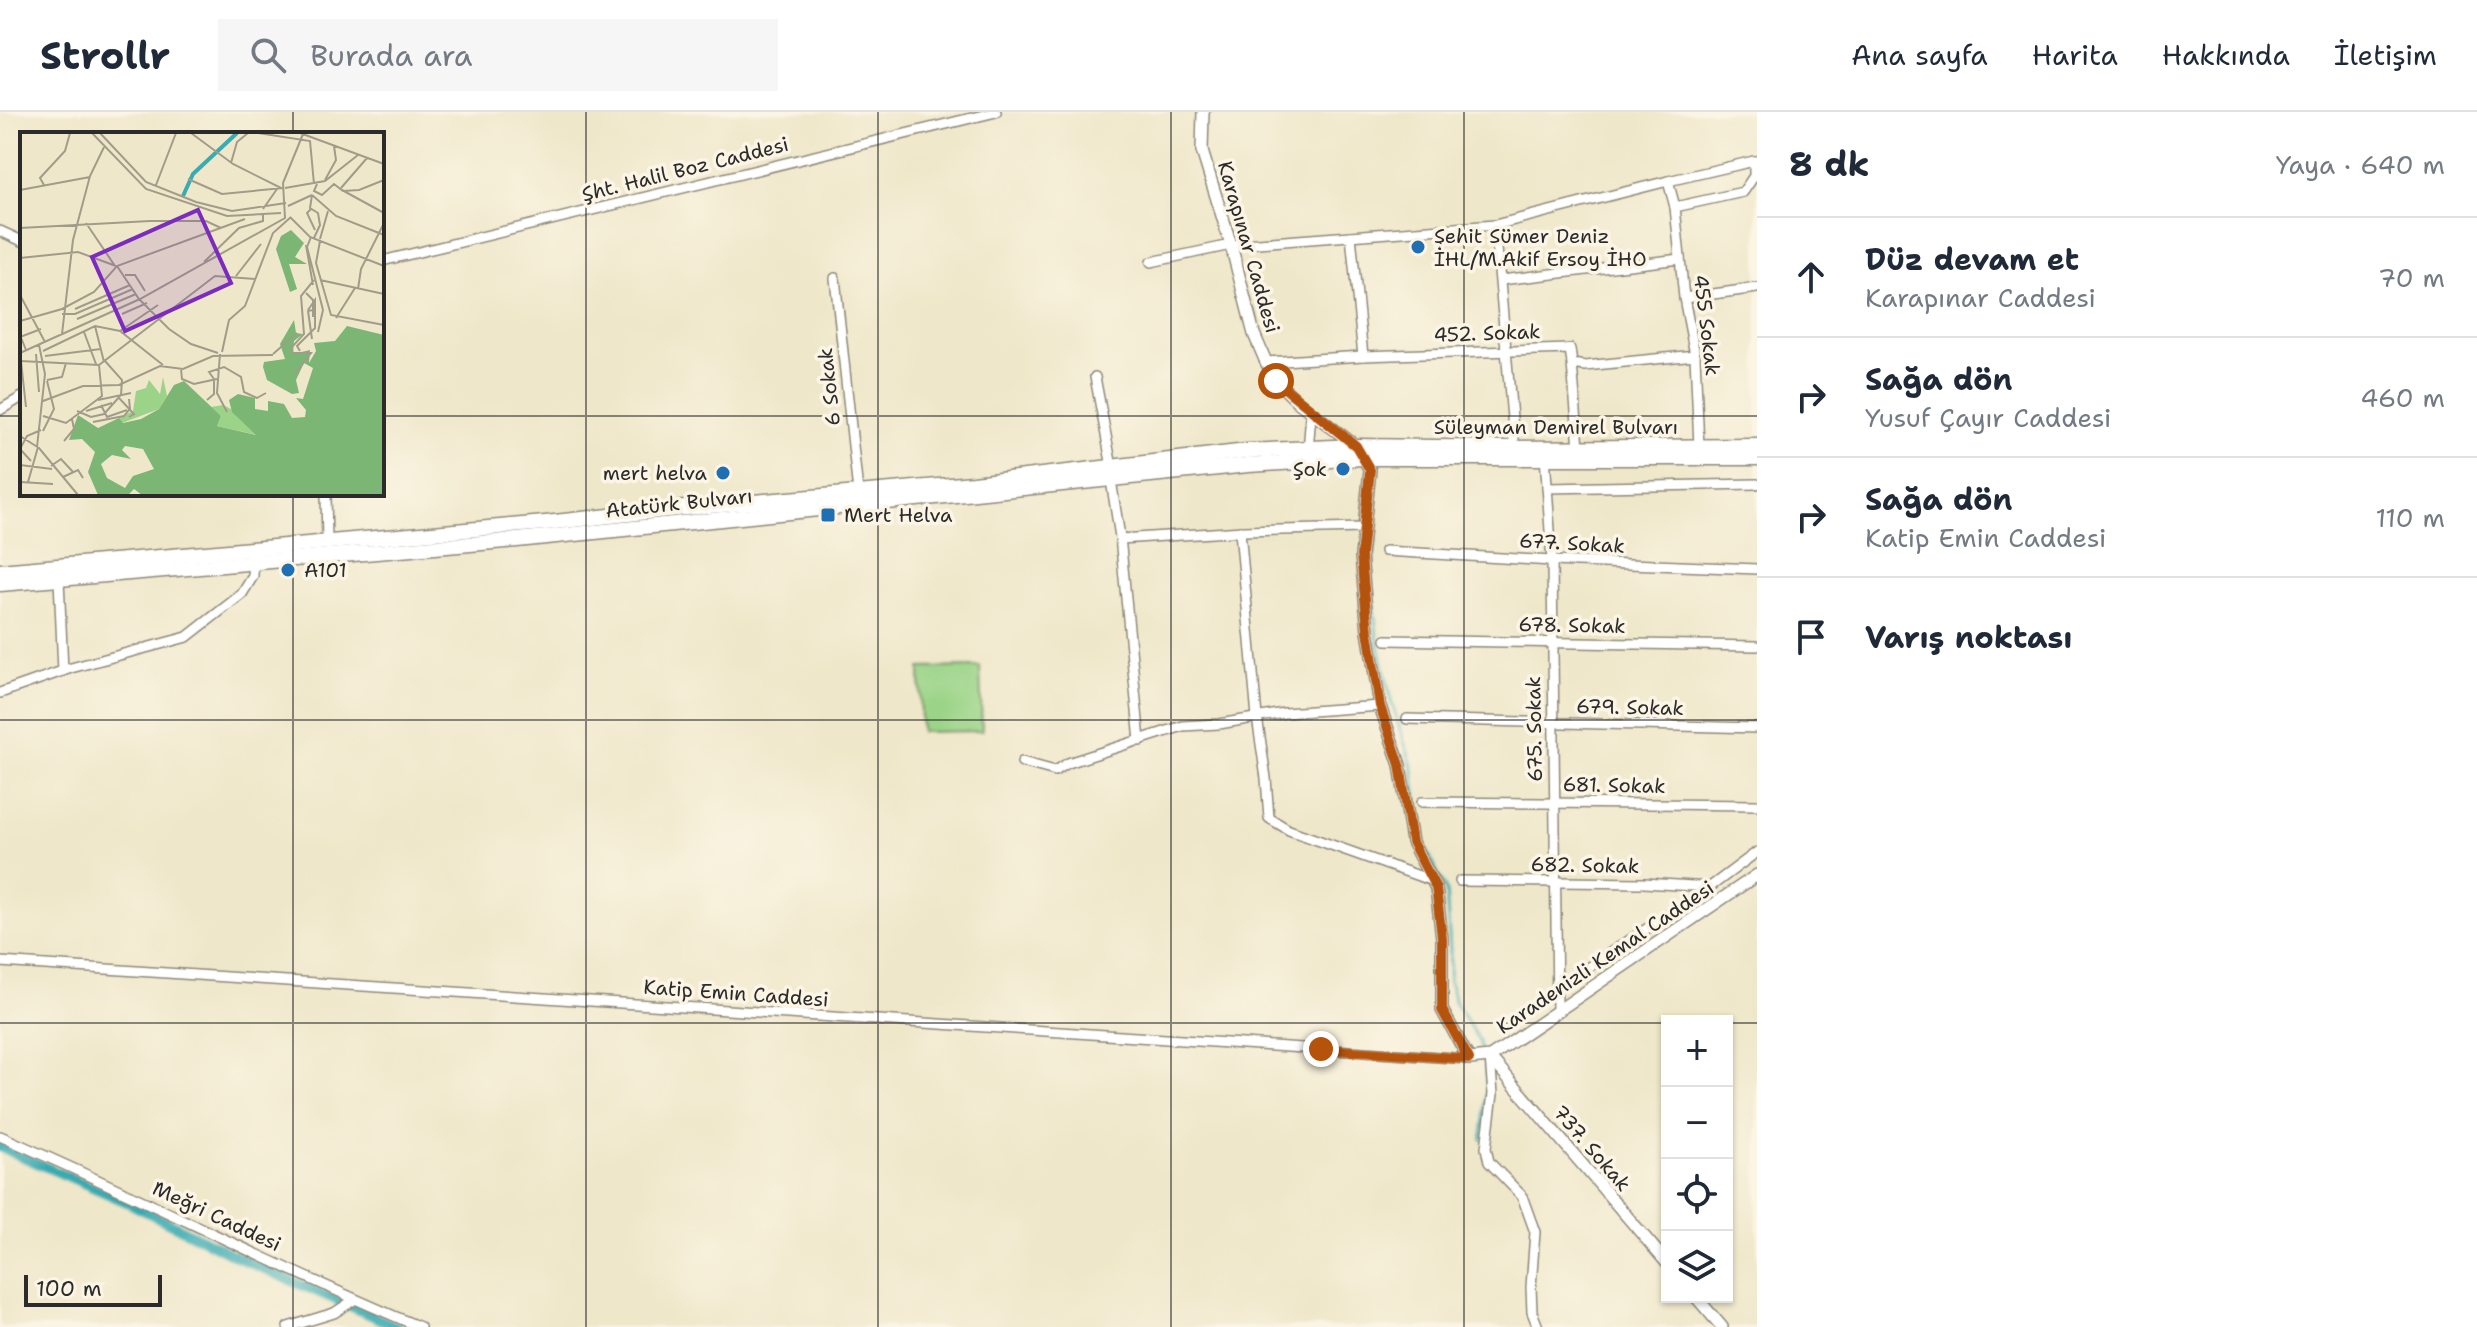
<!DOCTYPE html>
<html lang="tr">
<head>
<meta charset="utf-8">
<style>
	body { margin:0; font-family:"Shantell Sans",sans-serif; background:#f6f6f7; color:#1f2937 }
	.controls { position:absolute; right:24px; bottom:24px; display:grid; overflow:hidden; border-radius:0px; box-shadow:0 2px 6px #0004 }
	.controls button { width:72px; height:72px; display:grid; place-items:center; padding:0; border:0; border-bottom:2px solid #e0e1e3; background:#fff; color:#1f2937; font:40px sans-serif }
	.scale { position:absolute; left:24px; bottom:20px; width:138px; box-sizing:border-box; padding-left:8px; border:4px solid #2b2b2b; border-top:0; font-size:22px; line-height:28px; white-space:nowrap; color:#2b2b2b; -webkit-text-stroke:6px #fcf5e5; paint-order:stroke }
	.stop { position:absolute; width:24px; height:24px; margin:-18px; border:6px solid #b45309; border-radius:50%; background:#fff }
	.stop.end { background:#b45309; border-color:#fff; box-shadow:0 2px 8px #0008 }
	.list { margin:0; padding:0; list-style:none }
	h2 { display:flex; justify-content:space-between; align-items:center; height:104px; margin:0; padding:0 32px; font-size:34px }
	h2 small { font-size:26px; font-weight:400; color:#747a83 }
	.list li { display:grid; grid-template-columns:52px 1fr auto; gap:24px; align-items:center; box-sizing:border-box; height:120px; padding:0 32px; border-top:2px solid #e0e1e3 }
	.list b { display:block; font-size:30px; white-space:nowrap }
	.list p { margin:0; font-size:26px; white-space:nowrap; color:#747a83 }
	.list em { font-size:26px; font-style:normal; color:#747a83 }
	.icon { flex:none; width:44px; height:44px; fill:none; stroke:currentColor; stroke-width:2; stroke-linecap:round; stroke-linejoin:round }
	.map { position:relative; flex:none; width:1757px; height:1215px; overflow:hidden }
	header { display:flex; align-items:center; gap:48px; box-sizing:border-box; height:112px; padding:0 40px; background:#fff; border-bottom:2px solid #e0e1e3 }
	header strong { font-size:38px }
	nav { display:flex; gap:44px; margin-inline-start:auto; font-size:28px }
	.search { width:560px; height:72px; background:#f6f6f7; display:flex; align-items:center; gap:20px; box-sizing:border-box; padding:0 28px; border-radius:0px; color:#747a83; font-size:30px }
	main { display:flex }
	aside { flex:1; background:#fff }
	.map>svg:first-child { display:block }
</style>
</head>
<body>
<header>
<strong>Strollr</strong>
<div class="search"><svg class="icon" aria-label="search" viewBox="0 0 24 24"><circle cx="10" cy="10" r="6"/><path d="M15 15l6 6"/></svg>Burada ara</div>
<nav><a>Ana sayfa</a><a>Harita</a><a>Hakkında</a><a>İletişim</a></nav>
</header>
<main>
<div class="map">
<svg width="1757" height="1215" viewBox="0 0 1757 1215">
	<rect width="100%" height="100%" fill="#fcf5e5"/>
	<filter id="ink" filterUnits="userSpaceOnUse"><feTurbulence type="fractalNoise" baseFrequency=".0125" numOctaves="2"/><feDisplacementMap in="SourceGraphic" scale="16" xChannelSelector="R" yChannelSelector="G"/><feConvolveMatrix kernelMatrix="1 2 1 2 8 2 1 2 1" color-interpolation-filters="sRGB"/></filter>
	<filter id="wash" filterUnits="userSpaceOnUse"><feTurbulence type="fractalNoise" baseFrequency=".006" numOctaves="4" result="noise"/><feDisplacementMap in="SourceGraphic" scale="32" xChannelSelector="R" yChannelSelector="G"/><feGaussianBlur stdDeviation="1.8" result="paint"/><feColorMatrix in="noise" values="0 0 0 0 0 0 0 0 0 0 0 0 0 0 0 0 0 1.4 0 .05"/><feComposite in="paint" operator="in"/></filter>
	<g filter="url(#wash)">
		<rect width="100%" height="100%" fill="#efe7c9"/>
		<path fill="#9bd488" stroke="#63805a" stroke-width="2" d="M980 555 982 619 921 620 920 556Z"/>
		<g fill="none" stroke-linecap="round" stroke-linejoin="round">
			<path stroke="#39abb2" stroke-width="3" d="M1377 412 1371 467 1377 524 1391 589 1413 657 1422 728 1446 778 1450 838 1449 869 1455 890 1479 929 1484 951 1487 977 1482 1027"/>
			<path stroke="#39abb2" stroke-width="10" d="M0 1035 129 1091 248 1150 398 1215"/>
		</g>
	</g>
	<g filter="url(#ink)">
		<g fill="none" stroke-linecap="round" stroke-linejoin="round">
			<g stroke="#8d897a" stroke-width="12">
				<g id="minor">
					<path d="M1668 69 1754 49"/>
					<path d="M1675 95 1684 186 1695 243 1699 335"/>
					<path d="M1495 113 1515 340"/>
					<path d="M0 119 22 129"/>
					<path d="M1351 124 1363 244"/>
					<path d="M382 149 996 0"/>
					<path d="M1151 150 1231 133 1495 113 1668 69 1675 95 1743 80 1754 64V49H1757"/>
					<path d="M835 166 858 380"/>
					<path d="M1501 168 1680 147"/>
					<path d="M1684 186 1757 176"/>
					<path d="M1266 250 1363 244 1570 237 1572 252 1585 254 1695 243"/>
					<path d="M1572 252 1579 335"/>
					<path d="M1095 265 1112 355"/>
					<path d="M0 298 22 285"/>
					<path d="M1308 340 1311 300"/>
					<path d="M1545 343 1552 449 1557 899"/>
					<path d="M1111 368 1120 425 1140 629"/>
					<path d="M1547 376 1757 372"/>
					<path d="M326 382 327 431"/>
					<path d="M1240 419 1257 605 1266 666 1269 706 1289 718 1433 769"/>
					<path d="M1120 427 1243 419 1363 416"/>
					<path d="M1385 439 1552 449 1757 457"/>
					<path d="M59 467 63 559"/>
					<path d="M1386 528 1757 534"/>
					<path d="M0 581 71 556 187 525 242 482 253 464 254 446"/>
					<path d="M1407 607 1757 616"/>
					<path d="M1022 650 1055 659 1068 651 1183 614 1219 612 1284 601 1380 594"/>
					<path d="M1422 690 1757 693"/>
					<path d="M1460 769 1644 771 1710 775"/>
					<path d="M0 850 1469 947"/>
					<path d="M1557 876 1710 775 1757 740"/>
					<path d="M1490 945 1493 982 1486 1036 1489 1050 1522 1084 1535 1120 1531 1175 1532 1200 1538 1215"/>
					<path d="M0 1024C141 1085 278 1156 420 1215"/>
					<path d="M288 1215 334 1201 354 1188"/>
				</g>
			</g>
			<g stroke="#8d897a" stroke-width="14">
				<g id="tertiary">
					<path d="M1203 0 1202 39 1231 133 1254 222 1266 250 1276 269 1298 290 1356 334 1370 358 1361 444 1368 519 1380 594 1400 653 1412 730 1436 776 1442 826V898L1469 947 1490 945 1757 763"/>
					<path d="M1490 945 1667 1151"/>
					<path d="M1696 1185 1722 1215"/>
				</g>
			</g>
			<g stroke="#8d897a" stroke-width="17">
				<g id="primary">
					<path d="M0 459 545 411 674 397 973 371 1247 339 1356 334 1515 336 1757 334"/>
					<path d="M0 472 517 428 1248 353 1362 346H1757"/>
				</g>
			</g>
			<use href="#minor" stroke="#fff" stroke-width="9"/>
			<use href="#tertiary" stroke="#fff" stroke-width="11"/>
			<use href="#primary" stroke="#fff" stroke-width="14"/>
		</g>
	</g>
	<g fill="none" stroke-linecap="round" stroke-linejoin="round" filter="url(#ink)">
		<path stroke="#b45309" stroke-width="10" d="M1276 269 1356 334 1370 358 1361 444 1368 519 1380 594 1400 653 1412 730 1436 776 1442 826V898L1469 947 1321 937"/>
	</g>
	<path fill="none" stroke="#2b2b2b" stroke-width="2" stroke-opacity="0.55" d="M293 0V22M586 0V1215M878 0V1215M1171 0V1215M1464 0V1215M0 304H22M382 304H1757M293 382V1215M0 608H1757M0 911H1667M1727 911H1757"/>
	<g fill="#1f6fb2" stroke="#fcf5e5" stroke-width="3">
		<circle cx="1418" cy="135" r="8"/>
		<circle cx="1343" cy="357" r="8"/>
		<circle cx="723" cy="361" r="8"/>
		<rect x="820" y="395" width="16" height="16" rx="4"/>
		<circle cx="288" cy="458" r="8"/>
	</g>
	<g text-anchor="middle" dominant-baseline="central" stroke-width="7" stroke-linejoin="round" paint-order="stroke">
		<g font-size="20" fill="#2b2b2b" stroke="#fcf5e5">
			<text transform="translate(685 57) rotate(-14)">Şht. Halil Boz Caddesi</text>
			<text transform="translate(1249 135) rotate(74)">Karapınar Caddesi</text>
			<text transform="translate(1707 213) rotate(83)">455 Sokak</text>
			<text transform="translate(1487 221) rotate(-2)">452. Sokak</text>
			<text transform="translate(829 275) rotate(-96)">6 Sokak</text>
			<text x="1556" y="315">Süleyman Demirel Bulvarı</text>
			<text transform="translate(679 391) rotate(-6)">Atatürk Bulvarı</text>
			<text transform="translate(1572 431) rotate(3)">677. Sokak</text>
			<text transform="translate(1572 513) rotate(1)">678. Sokak</text>
			<text transform="translate(1630 595) rotate(1)">679. Sokak</text>
			<text transform="translate(1534 617) rotate(-91)">675. Sokak</text>
			<text transform="translate(1614 673) rotate(1)">681. Sokak</text>
			<text transform="translate(1585 753) rotate(1)">682. Sokak</text>
			<text transform="translate(1605 845) rotate(-34)">Karadenizli Kemal Caddesi</text>
			<text transform="translate(736 881) rotate(4)">Katip Emin Caddesi</text>
			<text transform="translate(1592 1036) rotate(49)">737. Sokak</text>
			<text transform="translate(217 1104) rotate(25)">Meğri Caddesi</text>
		</g>
		<g font-size="20" fill="#2b2b2b" stroke="#fcf5e5" text-anchor="start">
			<text x="1434" y="124">Şehit Sümer Deniz<tspan x="1434" dy="23">İHL/M.Akif Ersoy İHO</tspan></text>
			<text x="1327" y="357" text-anchor="end">Şok</text>
			<text x="707" y="361" text-anchor="end">mert helva</text>
			<text x="844" y="403">Mert Helva</text>
			<text x="304" y="458">A101</text>
		</g>
	</g>
	<g transform="translate(20 20)">
		<rect width="364" height="364" fill="#efe7c9"/>
		<path d="M143 245 147 264 139 277 102 291 99 286 113 279 116 259 126 256 129 248 140 262ZM203 273 211 277 237 303 197 294 201 284 191 275Z" fill="#9bd488"/>
		<path d="M271 98 284 111 275 125 287 132H269L277 157 270 160 256 117 261 104ZM274 188 276 201 283 202 274 209 273 222 290 218 289 231 296 219 294 211 315 209 327 194 364 203V363H122L114 357 108 363H78L68 340 75 320 62 307 49 308 58 283 78 296 99 286 103 291 121 287 139 277 154 253 164 249 201 284 197 294 236 303 212 280 209 268 218 262 235 266V277L248 279V269L264 272 272 286 285 285 286 278 276 266 283 267 293 236 284 231 276 248 279 261 272 262 247 248 243 235 244 230 265 227 260 212ZM105 314 123 317 134 337 113 344 105 356 87 346 81 332 92 323 111 327 102 318Z" fill="#7cb674" fill-rule="evenodd"/>
		<path fill="none" stroke="#39abb2" stroke-width="4" d="M163 64 173 42 217 1"/>
		<path fill="none" stroke="#a19c8a" stroke-width="2" d="M72 1 126 57 207 84 261 81M80 1 126 50 176 70 212 79 266 71M171 1 213 32 261 56M238 1 290 9 294 52M280 1 364 32M211 31 217 10 228 1M168 47 202 62 263 56M305 48 316 28 314 14M297 52 294 59 302 63 314 52 323 59 339 58 364 48M24 53 20 46 45 19 50 1M136 53 156 1M265 56 305 49 338 23M321 56 347 26M0 58 70 45M322 58 364 81M292 63 316 84 364 103M292 63 290 76 298 81 300 93 294 106M268 74 292 63M243 77 257 57M291 77 287 81 295 98M270 85 290 105 364 134M66 91 95 134M0 96 130 89H186L201 96M291 105 287 115 303 178 298 200M300 107 308 79M300 109 296 131 311 183 364 193M286 113 293 153M0 126 58 120 96 134M184 130 219 96 243 89V82M97 134 119 167 149 197 171 212 198 221M105 143H115L125 159M216 144 241 112M300 148 364 162M338 157 341 137 364 91M286 161 293 168V185M0 163 25 210M55 177 110 153M42 182H55L113 157M102 182 127 171M316 186 335 156M57 187 116 162M0 189 42 177 74 160 97 134 225 87M75 194 84 230M100 199 138 173M64 200 76 232M42 202 53 108 70 44 85 13M292 207 288 179 293 178M6 218 2 208 0 205 21 197M23 219 75 194 100 199 143 233M280 219 277 214 295 196V168L288 178M202 220 209 188 225 174 253 101 271 85M0 221 120 167 265 86 263 51 283 2M16 222 19 260M200 222 197 261 207 280M253 222 277 201M25 224 81 217M0 229 79 233M1 229 6 275M79 233 195 144 235 147M161 237 162 247 174 252 197 247M275 242 291 221H273L271 216 284 202 281 164 294 148M194 247 189 240 204 235 221 245 224 260 237 266 246 261M27 248 42 245 46 231M99 266 114 282 109 285M78 268 111 261M187 268 194 262V247M23 269 63 254 99 253 140 234 163 237 193 224 253 223M81 273 87 285 107 278M57 279 71 285 84 282 101 263 102 248 85 229M66 279 92 271M23 284 46 291 82 264 79 233M73 290 104 284 110 277 109 267M23 299 34 277 27 249M0 304 19 316 58 363M44 309 54 297 52 287M17 315 25 242 19 213M11 329 0 317 7 304 21 298M0 333 32 337M31 334 41 327 53 340M43 345 58 338 63 346M0 350 33 352M8 350 18 315"/>
		<path fill="#7b2cbf" fill-opacity="0.15" stroke="#7b2cbf" stroke-width="4" d="M178 78 211 151 105 199 72 125Z"/>
		<rect width="364" height="364" fill="none" stroke="#2b2b2b" stroke-width="4"/>
	</g>
</svg>
<div class="controls">
<button>+</button>
<button>−</button>
<button><svg class="icon" aria-label="locate" viewBox="0 0 24 24"><circle cx="12" cy="12" r="6"/><path d="M12 2v4M12 18v4M2 12h4M18 12h4"/></svg></button>
<button><svg class="icon" aria-label="layers" viewBox="0 0 24 24"><path d="M12 4l9 5-9 5-9-5zM3 14l9 5 9-5"/></svg></button>
</div>
<div class="scale">100 m</div>
<div class="stop" style="left:1276px;top:269px"></div>
<div class="stop end" style="left:1321px;top:937px"></div>
</div>
<aside>
<h2>8 dk<small>Yaya · 640 m</small></h2>
<ul class="list">
<li><svg class="icon" aria-label="ahead" viewBox="0 0 24 24"><path d="M12 20V5M6 11l6-6 6 6"/></svg><div><b>Düz devam et</b><p>Karapınar Caddesi</p></div><em>70 m</em></li>
<li><svg class="icon" aria-label="right" viewBox="0 0 24 24"><path d="M7 20v-9h11M14 6l5 5-5 5"/></svg><div><b>Sağa dön</b><p>Yusuf Çayır Caddesi</p></div><em>460 m</em></li>
<li><svg class="icon" aria-label="right" viewBox="0 0 24 24"><path d="M7 20v-9h11M14 6l5 5-5 5"/></svg><div><b>Sağa dön</b><p>Katip Emin Caddesi</p></div><em>110 m</em></li>
<li><svg class="icon" aria-label="arrive" viewBox="0 0 24 24"><path d="M6 21V4h12l-3 4 3 4H6"/></svg><div><b>Varış noktası</b></div></li>
</ul>
</aside>
</main>
</body>
</html>
